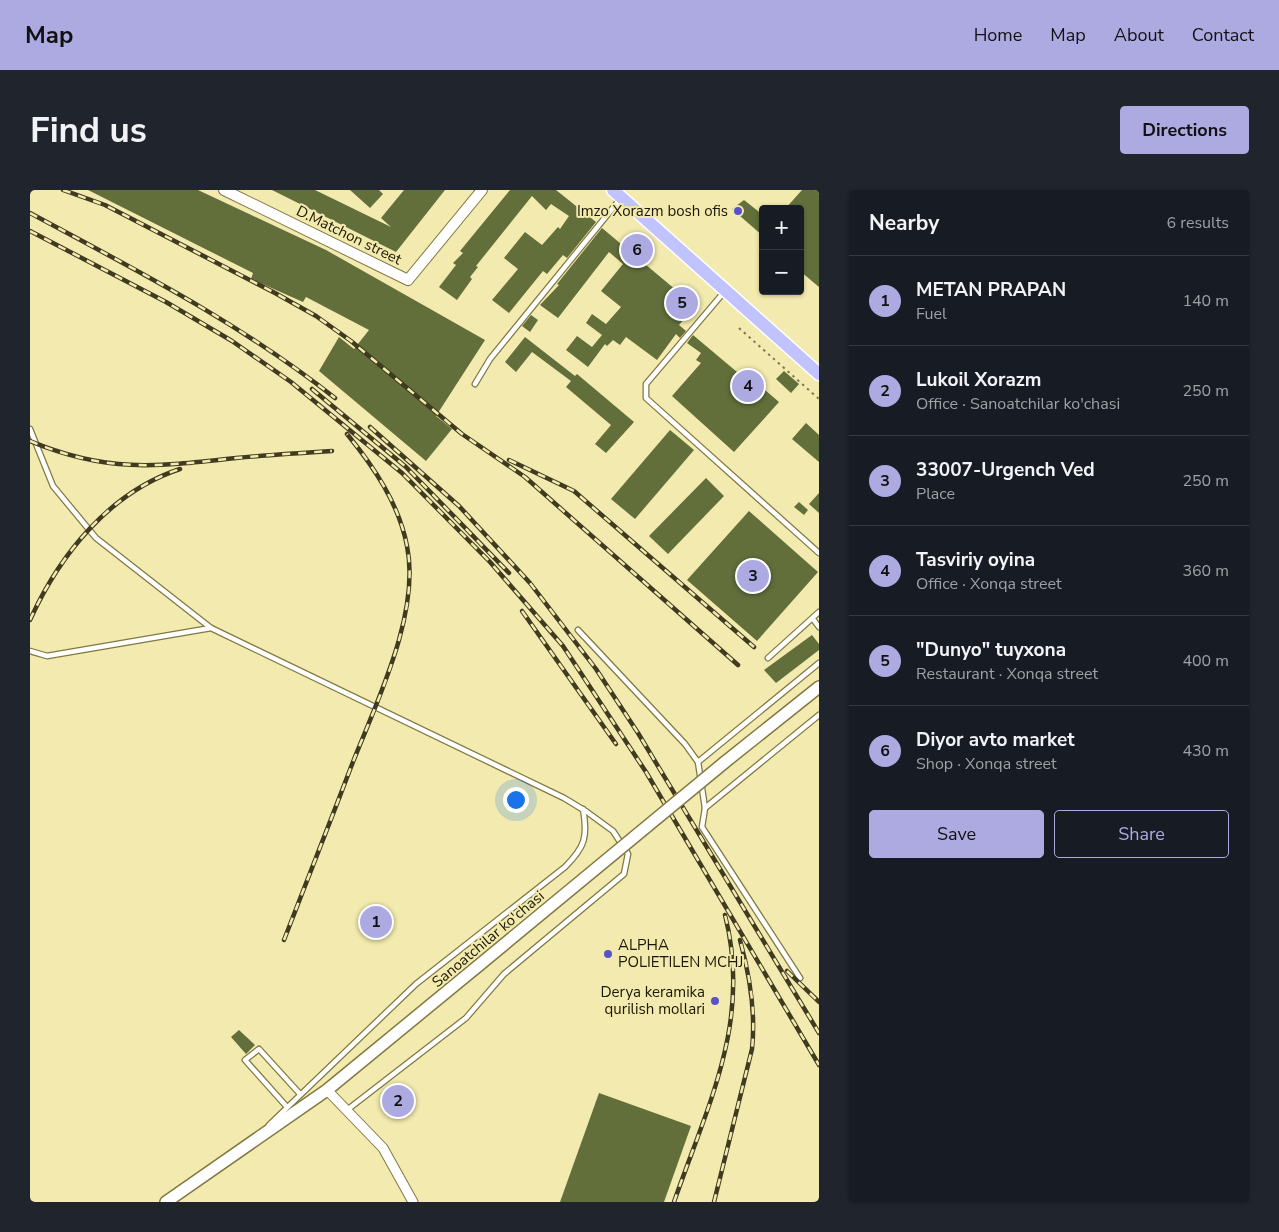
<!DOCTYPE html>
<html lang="en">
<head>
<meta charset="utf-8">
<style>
	body { margin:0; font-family:"Nunito Sans",sans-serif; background:#20242c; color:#f1f3f6 }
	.controls { position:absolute; right:15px; top:15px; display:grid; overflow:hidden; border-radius:5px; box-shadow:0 1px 4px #0004 }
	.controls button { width:45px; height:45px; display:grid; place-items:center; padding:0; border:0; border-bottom:1px solid #363941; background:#171b24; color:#f1f3f6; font:25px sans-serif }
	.you { position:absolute; left:485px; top:609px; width:18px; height:18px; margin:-12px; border:4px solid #fff; border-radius:50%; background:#1a73e8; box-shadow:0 0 0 8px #1a73e833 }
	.badge { display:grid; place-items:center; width:32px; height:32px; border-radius:50%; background:#adaae2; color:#111; font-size:16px; font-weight:700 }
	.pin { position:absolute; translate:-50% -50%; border:2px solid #fff; box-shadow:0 1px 5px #0006 }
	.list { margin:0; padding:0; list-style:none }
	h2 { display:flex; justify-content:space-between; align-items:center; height:65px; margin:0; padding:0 20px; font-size:21px }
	h2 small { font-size:16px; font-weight:400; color:#9ea1a6 }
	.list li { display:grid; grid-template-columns:32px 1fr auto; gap:15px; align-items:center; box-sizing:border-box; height:90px; padding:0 20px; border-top:1px solid #363941 }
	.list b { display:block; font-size:19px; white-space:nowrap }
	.list p { margin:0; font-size:16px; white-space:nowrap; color:#9ea1a6 }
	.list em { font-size:16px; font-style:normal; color:#9ea1a6 }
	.actions { display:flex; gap:10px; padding:15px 20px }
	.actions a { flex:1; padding:11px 0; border:1px solid #adaae2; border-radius:5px; text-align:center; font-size:18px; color:#adaae2 }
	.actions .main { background:#adaae2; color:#111 }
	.map { position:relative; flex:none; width:789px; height:1012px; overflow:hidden; border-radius:5px }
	header { display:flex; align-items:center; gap:30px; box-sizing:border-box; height:70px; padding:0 25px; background:#adaae2; color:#111 }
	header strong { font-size:24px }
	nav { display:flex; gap:28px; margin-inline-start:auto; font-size:18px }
	.intro { display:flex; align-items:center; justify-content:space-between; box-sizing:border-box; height:120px; padding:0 30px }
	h1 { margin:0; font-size:35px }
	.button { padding:12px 22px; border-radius:5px; background:#adaae2; color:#111; font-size:18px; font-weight:700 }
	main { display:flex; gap:30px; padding:0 30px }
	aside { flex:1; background:#171b24; border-radius:5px; box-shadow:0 1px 4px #0004 }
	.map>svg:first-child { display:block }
</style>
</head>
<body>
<header>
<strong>Map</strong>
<nav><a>Home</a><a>Map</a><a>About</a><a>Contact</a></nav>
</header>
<div class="intro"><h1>Find us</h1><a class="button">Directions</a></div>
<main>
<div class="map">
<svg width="789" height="1012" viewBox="0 0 789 1012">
	<rect width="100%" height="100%" fill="#f2eaae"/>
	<g fill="#626f3b">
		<path d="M58 0H168L296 60 455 150 406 226 422 239 396 271 289 181 309 147 324 159 339 140 276 107 273 112 221 89 223 83Z"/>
		<path d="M242 0H285L361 37 351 28 374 0H415L366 62Z"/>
		<path d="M320 0H349L353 4 340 18Z"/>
		<path d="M480 0H526L566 32 537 68 533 65 517 84 513 81 479 123 462 110 488 79 474 68 495 42 512 55 528 37 530 39 539 26 521 14 516 20 502 6 446 76 448 77 440 87 442 89 427 110 409 97 426 75 423 73 433 63 430 61Z"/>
		<path d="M772 0H789V97L770 81V19H755Z"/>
		<path d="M714 10 733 25V46L702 19Z"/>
		<path d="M572 38 665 116 649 135 656 141 650 148 646 144 627 170 596 147 590 155 583 150 577 156 575 154 558 177 536 160 547 146 562 157 572 145 556 133 562 124 576 134 591 117 571 101 593 74 579 62 528 128 510 115 529 95 527 94Z"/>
		<path d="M501 125 508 130 500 142 492 136Z"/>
		<path d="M663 145 732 203 735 200 749 212 704 262 642 206 671 173 666 170 671 163 657 153Z"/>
		<path d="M495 147 545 186 547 184 604 232 576 263 565 254 581 235 536 197 541 191 502 162 486 182 475 172Z"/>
		<path d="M754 181 769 194 761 203 746 189Z"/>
		<path d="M776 233 789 245V272L762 249Z"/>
		<path d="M640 240 664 260 605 329 581 309Z"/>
		<path d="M676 288 694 306 638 364 619 346Z"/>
		<path d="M789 303V323L779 314Z"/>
		<path d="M769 312 778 320 774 325 764 317Z"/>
		<path d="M719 321 788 382 727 451 657 390Z"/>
		<path d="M782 445 789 454V460L746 493 734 480Z"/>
		<path d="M209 840 225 855 216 864 201 847Z"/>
		<path d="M569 903 661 936 634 1012H530Z"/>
	</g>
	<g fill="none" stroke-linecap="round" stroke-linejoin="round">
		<g stroke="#817941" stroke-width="7">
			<g id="service">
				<path d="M695 101 616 194V208L789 363"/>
				<path d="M445 194 460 169 591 8"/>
				<path d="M0 239 23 296 66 348 181 438 534 608 557 622 583 641 598 664 594 684 474 784 436 828 317 920"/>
				<path d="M783 429 789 437"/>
				<path d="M548 440 655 554 668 572 789 473"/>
				<path d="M0 461 17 466 181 438"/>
				<path d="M738 468 789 422"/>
				<path d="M668 572 675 618"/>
				<path d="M770 788 672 637 675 618 789 525"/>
				<path d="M257 917 215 870 229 859 270 904"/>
				<path d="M239 935 386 794 535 677C555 657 558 647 553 619"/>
			</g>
		</g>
		<g stroke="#817941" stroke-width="11">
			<path id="minor" d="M297 900 353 958 383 1012"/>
		</g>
		<g stroke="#817941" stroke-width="12">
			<path id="tertiary" d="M194 0 378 90 452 0"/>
		</g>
		<g stroke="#817941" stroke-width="14">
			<g id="secondary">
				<path d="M695 572 789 497"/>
				<path d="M136 1012 297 900 448 776"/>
			</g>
		</g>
		<g stroke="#fff" stroke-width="15">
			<path id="primary" d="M583 0 789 184"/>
		</g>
		<path stroke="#7f7952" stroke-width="2" stroke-dasharray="2.5 4" stroke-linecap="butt" d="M709 138 789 209"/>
		<use href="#service" stroke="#fff" stroke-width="4.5"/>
		<use href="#minor" stroke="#fff" stroke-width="9"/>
		<use href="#tertiary" stroke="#fff" stroke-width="10"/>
		<use href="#secondary" stroke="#fff" stroke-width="11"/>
		<use href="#primary" stroke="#c1c3fe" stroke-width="12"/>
		<g stroke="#403b20" stroke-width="4.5">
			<g id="rail">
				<path d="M33 0 75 15 245 103 286 126 321 151 432 244 495 287 708 475"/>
				<path d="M0 23C106 80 210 133 305 208"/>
				<path d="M0 41 136 112 202 151 261 192 372 283 460 372 533 456 616 582 789 875"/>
				<path d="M282 199 376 277 479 383"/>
				<path d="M340 237 429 316 500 393 566 479 608 543 789 843"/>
				<path d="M0 251C77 283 126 277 206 268 238 265 270 263 302 261"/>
				<path d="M479 270 544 301 724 457"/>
				<path d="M492 421 586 554"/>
				<path d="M0 430C30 364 80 302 150 279"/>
				<path d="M254 750C276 693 299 635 321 577 345 515 391 424 377 356 369 314 344 277 317 244"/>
				<path d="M757 781 789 812"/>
				<path d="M644 1012C678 914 722 831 695 725"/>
				<path d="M684 1012 722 859C726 821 720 786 710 750"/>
			</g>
		</g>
		<use href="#rail" stroke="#f2eaae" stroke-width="2.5" stroke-dasharray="8" stroke-linecap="butt"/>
		<g stroke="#817941" stroke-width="14" stroke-linecap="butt">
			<path id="secondary-bridge" d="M448 776 695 572"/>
		</g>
		<use href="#secondary-bridge" stroke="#fff" stroke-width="11"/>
	</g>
	<g fill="#5951c9" stroke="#f2eaae" stroke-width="2">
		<circle cx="708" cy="21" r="5"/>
		<circle cx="578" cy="764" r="5"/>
		<circle cx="685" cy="811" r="5"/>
	</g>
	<g text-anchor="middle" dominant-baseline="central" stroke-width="4" stroke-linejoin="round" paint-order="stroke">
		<g font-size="15" fill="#1b1702" stroke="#f2eaae" text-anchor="end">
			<text x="698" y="21">Imzo Xorazm bosh ofis</text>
			<text x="588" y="755" text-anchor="start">ALPHA<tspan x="588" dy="17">POLIETILEN MCHJ</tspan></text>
			<text x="675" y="802">Derya keramika<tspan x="675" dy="17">qurilish mollari</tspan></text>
		</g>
		<g font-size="15" fill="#1b1702" stroke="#f2eaae">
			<text transform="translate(319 45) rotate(26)">D.Matchon street</text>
			<text transform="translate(458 749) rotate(-40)">Sanoatchilar ko'chasi</text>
		</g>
	</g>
</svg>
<div class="controls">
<button>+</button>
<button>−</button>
</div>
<div class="you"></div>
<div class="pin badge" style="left:346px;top:732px">1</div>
<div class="pin badge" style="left:368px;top:911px">2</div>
<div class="pin badge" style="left:723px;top:386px">3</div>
<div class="pin badge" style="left:718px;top:196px">4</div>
<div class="pin badge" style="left:652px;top:113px">5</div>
<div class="pin badge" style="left:607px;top:60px">6</div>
</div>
<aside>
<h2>Nearby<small>6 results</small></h2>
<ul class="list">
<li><span class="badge">1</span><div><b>METAN PRAPAN</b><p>Fuel</p></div><em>140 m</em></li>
<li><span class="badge">2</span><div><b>Lukoil Xorazm</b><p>Office · Sanoatchilar ko'chasi</p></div><em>250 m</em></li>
<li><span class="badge">3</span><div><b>33007-Urgench Ved</b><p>Place</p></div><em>250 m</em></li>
<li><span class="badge">4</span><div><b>Tasviriy oyina</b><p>Office · Xonqa street</p></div><em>360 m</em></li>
<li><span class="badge">5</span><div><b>&quot;Dunyo&quot; tuyxona</b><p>Restaurant · Xonqa street</p></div><em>400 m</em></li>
<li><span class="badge">6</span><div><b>Diyor avto market</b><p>Shop · Xonqa street</p></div><em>430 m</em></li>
</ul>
<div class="actions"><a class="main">Save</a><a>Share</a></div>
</aside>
</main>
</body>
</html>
